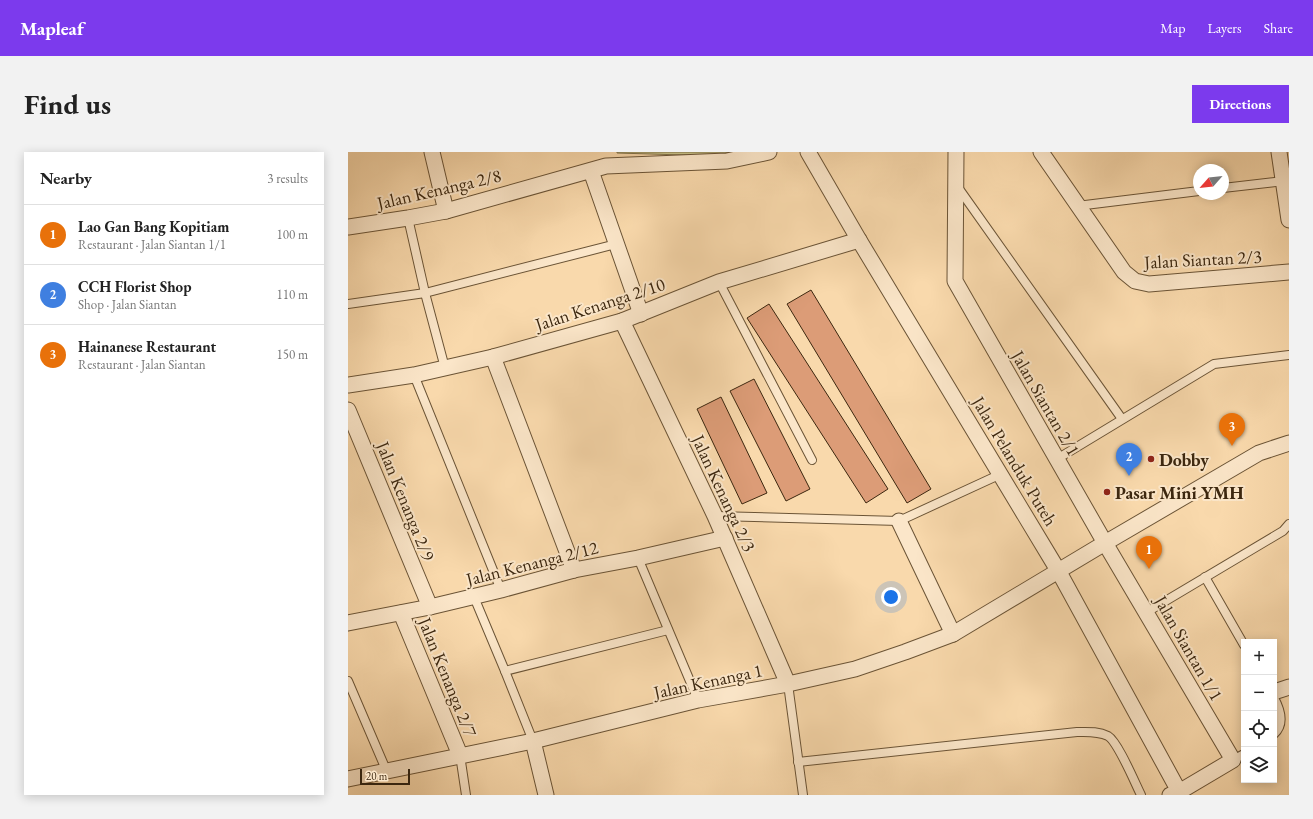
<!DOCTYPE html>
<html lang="en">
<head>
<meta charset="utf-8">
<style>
	body { margin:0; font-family:"EB Garamond",serif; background:#f2f2f2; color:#222 }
	.controls { position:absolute; right:12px; bottom:12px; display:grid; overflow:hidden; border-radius:0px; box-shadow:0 2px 10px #0003 }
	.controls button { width:36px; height:36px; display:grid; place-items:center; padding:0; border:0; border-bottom:1px solid #e0e0e0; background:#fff; color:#222; font:20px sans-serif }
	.compass { position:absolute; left:845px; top:12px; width:36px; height:36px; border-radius:50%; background:#fff; box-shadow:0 2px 10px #0003; rotate:243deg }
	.scale { position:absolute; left:12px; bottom:10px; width:50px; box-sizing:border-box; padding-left:4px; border:2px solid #3c270f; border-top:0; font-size:11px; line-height:14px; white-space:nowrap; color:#3c270f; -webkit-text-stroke:3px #fbe6c9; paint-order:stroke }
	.you { position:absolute; left:543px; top:445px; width:14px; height:14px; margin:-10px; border:3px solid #fff; border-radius:50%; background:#1a73e8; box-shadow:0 0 0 6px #1a73e833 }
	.badge { display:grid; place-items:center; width:26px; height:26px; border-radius:50%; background:#7c3aed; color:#fff; font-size:13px; font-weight:700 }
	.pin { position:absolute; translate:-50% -33px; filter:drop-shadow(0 1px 2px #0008) }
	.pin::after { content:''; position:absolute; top:21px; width:14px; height:12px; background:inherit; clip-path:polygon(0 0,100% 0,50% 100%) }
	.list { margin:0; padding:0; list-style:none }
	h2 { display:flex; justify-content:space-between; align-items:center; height:52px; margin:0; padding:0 16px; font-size:17px }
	h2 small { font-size:13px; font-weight:400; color:#767676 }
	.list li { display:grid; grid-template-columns:26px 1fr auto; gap:12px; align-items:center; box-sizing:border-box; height:60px; padding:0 16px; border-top:1px solid #e0e0e0 }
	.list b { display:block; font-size:15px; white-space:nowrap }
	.list p { margin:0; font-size:13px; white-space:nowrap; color:#767676 }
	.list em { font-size:13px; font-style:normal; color:#767676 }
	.icon { flex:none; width:22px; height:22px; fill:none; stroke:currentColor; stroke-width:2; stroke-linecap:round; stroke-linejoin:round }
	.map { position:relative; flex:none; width:941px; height:643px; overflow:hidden; border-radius:0px }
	header { display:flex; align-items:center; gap:24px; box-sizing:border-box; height:56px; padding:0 20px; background:#7c3aed; color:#fff }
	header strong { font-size:19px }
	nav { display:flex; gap:22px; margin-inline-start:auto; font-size:14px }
	.intro { display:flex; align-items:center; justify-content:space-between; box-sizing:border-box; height:96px; padding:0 24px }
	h1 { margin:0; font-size:28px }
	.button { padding:10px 18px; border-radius:0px; background:#7c3aed; color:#fff; font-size:14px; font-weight:700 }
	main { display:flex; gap:24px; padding:0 24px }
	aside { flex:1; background:#fff; border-radius:0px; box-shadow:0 2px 10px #0003 }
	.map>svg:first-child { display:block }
</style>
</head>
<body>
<header>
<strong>Mapleaf</strong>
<nav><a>Map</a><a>Layers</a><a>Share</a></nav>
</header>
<div class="intro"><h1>Find us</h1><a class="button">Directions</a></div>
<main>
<aside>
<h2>Nearby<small>3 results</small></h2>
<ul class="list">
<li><span class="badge" style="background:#e8710a">1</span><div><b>Lao Gan Bang Kopitiam</b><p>Restaurant · Jalan Siantan 1/1</p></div><em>100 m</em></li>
<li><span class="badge" style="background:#3f7fe0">2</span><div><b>CCH Florist Shop</b><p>Shop · Jalan Siantan</p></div><em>110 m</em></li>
<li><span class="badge" style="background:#e8710a">3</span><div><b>Hainanese Restaurant</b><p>Restaurant · Jalan Siantan</p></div><em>150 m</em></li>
</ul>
</aside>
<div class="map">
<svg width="941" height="643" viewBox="0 0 941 643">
	<rect width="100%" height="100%" fill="#f9d9ac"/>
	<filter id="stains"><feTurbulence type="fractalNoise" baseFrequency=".005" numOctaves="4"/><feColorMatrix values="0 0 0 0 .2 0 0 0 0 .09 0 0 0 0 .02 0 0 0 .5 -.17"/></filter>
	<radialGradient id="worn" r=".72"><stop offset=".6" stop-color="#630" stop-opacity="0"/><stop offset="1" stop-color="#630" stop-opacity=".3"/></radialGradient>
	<path fill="#c4be85" stroke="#80724a" d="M269 0H382L368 4 269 1Z"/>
	<g fill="#dc9c77" stroke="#3c270f">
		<path d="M463 138 583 337 559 351 439 152Z"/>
		<path d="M421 152 540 337 518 351 399 166Z"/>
		<path d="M406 227 462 337 438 349 382 239Z"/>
		<path d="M373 245 419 341 394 352 349 257Z"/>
	</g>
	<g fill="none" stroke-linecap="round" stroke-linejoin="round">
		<g stroke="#6b5436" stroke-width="10">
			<g id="service">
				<path d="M609 34 774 267"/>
				<path d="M875 36 936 29"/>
				<path d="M729 54 851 39"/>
				<path d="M60 66 77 141 97 216"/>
				<path d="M371 130 464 308"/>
				<path d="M0 152 77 141 268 92"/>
				<path d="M66 223 153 438"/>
				<path d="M709 307 866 212 941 203"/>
				<path d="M367 364 551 369 653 322"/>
				<path d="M290 406 350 548"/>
				<path d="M857 425 896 493"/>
				<path d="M126 445 157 519 185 589"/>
				<path d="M799 460 935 379 941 372"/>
				<path d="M157 519 320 478"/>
				<path d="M0 529 39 620"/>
				<path d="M440 532 455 643"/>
				<path d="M926 546C932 557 937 572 926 582"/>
				<path d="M112 603 118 643"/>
				<path d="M885 608 896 602"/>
				<path d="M450 610 729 580C739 580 750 579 760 584 770 590 787 631 793 643"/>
			</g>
		</g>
		<g stroke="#6b5436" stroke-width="17">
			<g id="minor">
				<path d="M84 0 98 59"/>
				<path d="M460 0 511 88 711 420 833 643"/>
				<path d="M608 0 607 129 757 391 885 608 831 640 822 643"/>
				<path d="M693 0 776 120 787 129 801 132 941 120"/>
				<path d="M931 0 941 68"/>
				<path d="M243 19 293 162"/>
				<path d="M0 75 60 66 98 59 258 14 379 9 421 0"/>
				<path d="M274 169 367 364 440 532"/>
				<path d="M145 205 226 418"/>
				<path d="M0 233 66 223 145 205 274 169 371 130 511 88"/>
				<path d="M0 258 82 455"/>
				<path d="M551 369 605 482"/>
				<path d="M53 461 112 603"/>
				<path d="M0 471 82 455 153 438 226 418 290 406 377 386"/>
				<path d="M926 540 941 535"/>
				<path d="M185 589 198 643"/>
				<path d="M0 627 185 589 350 548 440 532 507 517 557 500 605 482 757 391 911 301 941 291"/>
			</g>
		</g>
		<use href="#service" stroke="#fbe6c9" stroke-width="8"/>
		<use href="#minor" stroke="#fbe6c9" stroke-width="15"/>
	</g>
	<g fill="#8f2418" stroke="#fbe6c9" stroke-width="1.5">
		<circle cx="803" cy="307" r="4"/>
		<circle cx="759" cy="340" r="4"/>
	</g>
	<g text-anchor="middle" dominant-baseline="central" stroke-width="4" stroke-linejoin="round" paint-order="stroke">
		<g font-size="18" fill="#3c270f" stroke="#fbe6c9">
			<text transform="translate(91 37) rotate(-13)">Jalan Kenanga 2/8</text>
			<text transform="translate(855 107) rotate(-3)">Jalan Siantan 2/3</text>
			<text transform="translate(252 152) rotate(-18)">Jalan Kenanga 2/10</text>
			<text transform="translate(698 251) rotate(60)">Jalan Siantan 2/1</text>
			<text transform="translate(667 309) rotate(59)">Jalan Pelanduk Puteh</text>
			<text transform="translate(376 341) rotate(65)">Jalan Kenanga 2/3</text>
			<text transform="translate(58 349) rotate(68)">Jalan Kenanga 2/9</text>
			<text transform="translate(184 411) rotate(-14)">Jalan Kenanga 2/12</text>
			<text transform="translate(841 496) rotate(60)">Jalan Siantan 1/1</text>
			<text transform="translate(100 525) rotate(68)">Jalan Kenanga 2/7</text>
			<text transform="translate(360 529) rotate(-12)">Jalan Kenanga 1</text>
		</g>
		<g font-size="18" font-weight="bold" fill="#3c270f" stroke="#fbe6c9" text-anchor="start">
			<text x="811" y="307">Dobby</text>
			<text x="767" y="340">Pasar Mini YMH</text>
		</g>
	</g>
	<rect width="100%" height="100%" filter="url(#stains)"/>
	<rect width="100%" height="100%" fill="url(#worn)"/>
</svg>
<div class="controls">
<button>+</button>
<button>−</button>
<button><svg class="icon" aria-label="locate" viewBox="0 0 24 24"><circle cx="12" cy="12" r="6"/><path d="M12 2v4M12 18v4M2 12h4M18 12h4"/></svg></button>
<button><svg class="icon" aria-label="layers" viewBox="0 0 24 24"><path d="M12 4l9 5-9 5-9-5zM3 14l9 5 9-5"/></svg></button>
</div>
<svg class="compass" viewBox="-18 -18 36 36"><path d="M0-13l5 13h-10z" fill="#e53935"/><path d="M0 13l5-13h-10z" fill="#767676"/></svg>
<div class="scale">20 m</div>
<div class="you"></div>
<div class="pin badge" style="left:801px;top:417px;background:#e8710a">1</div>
<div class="pin badge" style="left:781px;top:324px;background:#3f7fe0">2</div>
<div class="pin badge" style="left:884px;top:294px;background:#e8710a">3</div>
</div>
</main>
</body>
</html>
